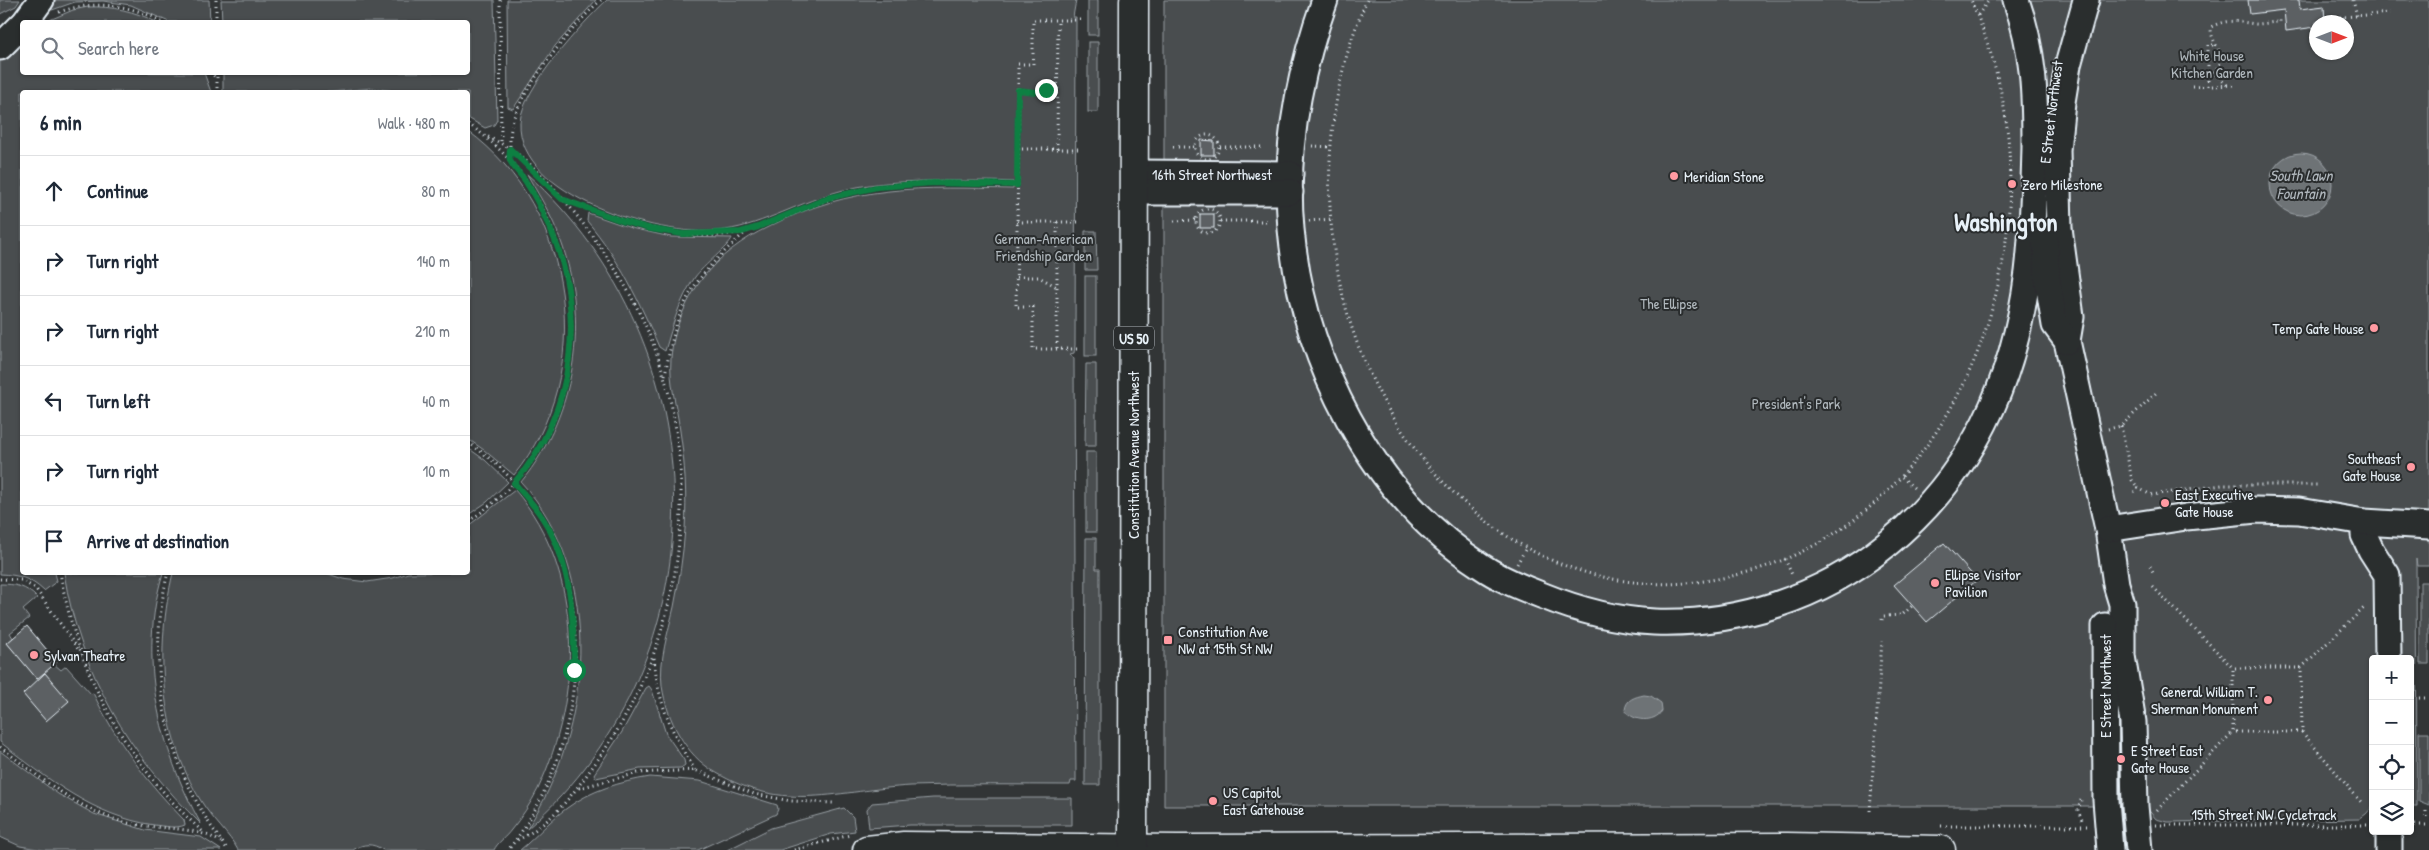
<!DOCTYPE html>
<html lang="en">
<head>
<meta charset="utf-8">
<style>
	body { margin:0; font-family:"Patrick Hand",sans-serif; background:#f2f2f3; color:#1f2937 }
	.controls { position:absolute; right:15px; bottom:15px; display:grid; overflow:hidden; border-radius:5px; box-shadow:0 1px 4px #0004 }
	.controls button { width:45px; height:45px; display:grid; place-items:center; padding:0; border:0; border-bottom:1px solid #e0e1e3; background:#fff; color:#1f2937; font:25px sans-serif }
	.compass { position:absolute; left:2309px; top:15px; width:45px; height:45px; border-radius:50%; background:#fff; box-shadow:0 1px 4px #0004; rotate:90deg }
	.stop { position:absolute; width:15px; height:15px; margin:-11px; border:4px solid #0b8043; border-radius:50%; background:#fff }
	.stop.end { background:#0b8043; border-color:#fff; box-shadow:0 1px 5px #0008 }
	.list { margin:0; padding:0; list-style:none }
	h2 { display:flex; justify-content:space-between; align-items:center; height:65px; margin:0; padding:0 20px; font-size:21px }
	h2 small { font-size:16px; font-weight:400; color:#747a83 }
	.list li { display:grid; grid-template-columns:32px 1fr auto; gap:15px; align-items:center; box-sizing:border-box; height:70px; padding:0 20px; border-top:1px solid #e0e1e3 }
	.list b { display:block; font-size:19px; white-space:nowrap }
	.list em { font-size:16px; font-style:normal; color:#747a83 }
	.icon { flex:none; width:28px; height:28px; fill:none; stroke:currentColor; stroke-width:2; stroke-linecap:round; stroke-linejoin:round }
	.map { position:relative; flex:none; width:2429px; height:850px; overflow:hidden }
	.search { position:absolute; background:#fff; box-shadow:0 1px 4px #0004; left:20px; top:20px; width:450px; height:55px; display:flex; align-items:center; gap:12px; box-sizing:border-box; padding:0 18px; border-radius:5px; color:#747a83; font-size:19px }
	.panel { position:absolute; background:#fff; box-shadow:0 1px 4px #0004; left:20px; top:90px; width:450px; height:485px; border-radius:5px }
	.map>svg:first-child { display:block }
</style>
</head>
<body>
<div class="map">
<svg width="2429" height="850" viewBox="0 0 2429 850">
	<rect width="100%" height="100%" fill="#323536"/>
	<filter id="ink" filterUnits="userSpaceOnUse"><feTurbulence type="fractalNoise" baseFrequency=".02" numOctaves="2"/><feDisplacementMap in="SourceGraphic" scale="10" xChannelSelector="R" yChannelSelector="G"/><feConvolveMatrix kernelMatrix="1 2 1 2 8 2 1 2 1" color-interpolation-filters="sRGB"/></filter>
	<g filter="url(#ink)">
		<g fill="#494d4f" stroke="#989fa4" fill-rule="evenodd">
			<path d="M0 0H20L16 6 0 14Z"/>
			<path d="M52 0H209L210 22H169L131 5 103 1 75 2 52 10 50 5Z"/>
			<path d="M221 0H494L497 120 494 125 485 128 468 118V92H403L372 88 331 92H223V73L468 72V22H222Z"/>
			<path d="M507 0H596L555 46 513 109 508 107Z"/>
			<path d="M607 0H1076L1073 17H1076L1075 345 1074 353 1070 354 1074 359V363L1076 781H1071L1070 785C1017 785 964 784 911 786 838 790 785 814 715 772 685 755 667 719 662 686 659 659 668 633 674 607 679 582 683 555 685 529 687 496 685 463 680 431 677 407 669 383 671 358 673 331 685 302 702 279 718 257 743 239 768 227 852 184 922 187 1013 189V182C997 181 980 181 964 181 920 181 875 180 833 193 794 205 758 227 718 231 659 237 517 196 520 122 522 89 583 22 607 0Z"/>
			<rect x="1088" y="0" width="10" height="35"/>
			<path d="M1164 0H2429V566H2417L2416 559 2417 806H2410V659H2373V806L2366 814 2359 819 2168 822 2156 819 2145 806H1164ZM2316 22H2346V52H2316Z"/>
			<path d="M88 7C112 6 135 11 156 22H45L73 10Z"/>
			<path d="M22 38V72L204 73 211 92H22V572L55 573 57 581 44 591C30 578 19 575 0 574V55Z"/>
			<rect x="1088" y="42" width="10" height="70"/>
			<path d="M468 131C575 209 597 373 514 475L484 450 468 439Z"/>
			<path d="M527 174C720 347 725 657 527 829 591 731 606 574 521 482 579 412 592 308 554 224 547 207 536 191 527 174Z"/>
			<path d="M588 213 631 228 671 237 732 238C729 246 703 266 695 277 679 301 673 324 665 351L659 347C640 303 619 258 587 221Z"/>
			<path d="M1085 231H1096L1097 270H1085Z"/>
			<rect x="1085" y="276" width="11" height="80"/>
			<path d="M1086 364H1096V446H1085Z"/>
			<path d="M468 448 485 460 508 482 487 502 468 515Z"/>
			<rect x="1086" y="452" width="10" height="80"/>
			<path d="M515 490C585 572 582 696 538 789 531 803 521 818 511 830 506 837 497 843 494 850H383C373 843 363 843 353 850H238C230 835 211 818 201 801 159 733 155 648 173 573L323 572 343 579 367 582 393 578 408 573 468 572V526Z"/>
			<path d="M1086 538H1096V569H1100V785H1085Z"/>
			<path d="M64 573H163C137 658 159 748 201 824 129 755 80 673 64 573Z"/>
			<path d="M2420 582H2427V589L2429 590V664H2420Z"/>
			<path d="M0 584C15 584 26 586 37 598L23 610 29 618 10 633 13 638 7 643 37 678 54 664 61 670 66 666 91 694 93 693C116 741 147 782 184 820L185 825C176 829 164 826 154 825 93 816 48 779 0 742Z"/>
			<path d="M649 686 652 690 666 734 684 760 685 765 681 768 640 769 596 778 594 774 622 732 646 688Z"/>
			<path d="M2419 732H2429V805L2419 801Z"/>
			<path d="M0 751 58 794 94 814 145 830 201 837 221 850H44L20 846 0 837Z"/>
			<path d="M650 777 700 781 777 805 778 809 776 814 698 850H520C536 837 550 820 567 808 591 790 620 782 650 777Z"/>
			<path d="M1072 798V825H910L869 828 867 809 872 803 933 798Z"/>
			<path d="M844 808 853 817 855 831 831 834 780 850H727L771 828Z"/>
		</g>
		<g fill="#6e7376" stroke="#9fa5aa">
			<circle cx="2301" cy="184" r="31"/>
			<path d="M1644 695 1651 696 1661 703 1662 711C1654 723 1633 722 1625 710 1626 699 1635 697 1644 695Z"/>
		</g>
		<g fill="#5c6063" stroke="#e8f1f8">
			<path d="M2248 0H2299L2300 9 2324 6 2325 22H2316V27L2286 31 2284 10 2250 14Z"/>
			<path d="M1201 140 1214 141V155H1201Z"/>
			<rect x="1200" y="214" width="14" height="14"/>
			<path d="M1944 543 1977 580 1927 622 1894 585Z"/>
			<path d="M27 626 57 662 37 679 7 643Z"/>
			<path d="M45 673 69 701 46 721 23 694Z"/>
		</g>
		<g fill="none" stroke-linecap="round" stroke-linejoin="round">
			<g stroke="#e8f1f8" stroke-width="29">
				<g id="minor">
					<path d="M1325 0C1299 73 1284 151 1291 229 1303 359 1370 494 1481 566 1500 579 1520 587 1541 595 1578 610 1614 620 1654 622 1737 625 1821 598 1886 545 1973 474 2014 382 2028 272 2033 230 2034 189 2035 147 2035 94 2034 51 2016 0"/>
					<path d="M2086 0 2068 65 2062 102 2057 150 2059 228 2071 317 2067 341 2108 529 2116 584 2122 604V656L2133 722 2135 806 2139 850"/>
					<path d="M25 22 41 0"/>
					<path d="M0 47 22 25"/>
					<path d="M1134 173 1290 174"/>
					<path d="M1134 192H1290"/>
					<path d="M2045 238 2047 276 2055 325 2067 341"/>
					<path d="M2364 522V535L2371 550 2387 575 2388 659"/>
					<path d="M2108 529 2186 517 2256 510 2299 511 2364 522 2429 526"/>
					<path d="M2105 626 2106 800 2110 850"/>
					<path d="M2389 831V850"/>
				</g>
			</g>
			<g stroke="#e8f1f8" stroke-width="31">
				<path id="major" d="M867 850 904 846 1177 849 1787 847 1941 850"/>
			</g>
			<g stroke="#e8f1f8" stroke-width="31">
				<path id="highway" d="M1133 850 1134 0"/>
			</g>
			<g stroke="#e8f1f8" stroke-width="3" stroke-dasharray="1 4" stroke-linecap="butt">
				<path d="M216 0V22"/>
				<path d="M500 0 501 143"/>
				<path d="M1367 0C1321 102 1318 229 1354 334 1378 405 1421 468 1480 516 1540 566 1618 591 1696 582 1909 558 2021 347 2009 150 2006 98 1991 47 1971 0"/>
				<path d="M2353 0 2357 16"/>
				<path d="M59 12C94 0 131 4 163 22"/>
				<path d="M1978 15 1989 0"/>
				<path d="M2325 17H2343L2390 13"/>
				<path d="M2343 17 2344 22"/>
				<path d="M1080 20H1033V64H1018V149H1080"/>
				<path d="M210 72 217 79"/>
				<path d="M217 72V92"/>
				<path d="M2213 72C2232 56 2210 46 2211 27 2227 18 2239 22 2256 24 2264 24 2272 22 2280 22V17"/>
				<path d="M2191 73 2213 72 2227 85"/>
				<path d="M2208 86V45H2215"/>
				<path d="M2192 87 2234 85"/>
				<path d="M1018 90 1039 92 1057 84"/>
				<path d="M468 124C584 200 609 392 506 491 494 502 482 513 468 521"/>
				<circle cx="1207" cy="147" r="12"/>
				<path d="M488 137C530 155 563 197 590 233 619 271 645 317 660 363 703 495 679 646 599 758 576 790 552 825 515 841"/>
				<path d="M1312 146 1331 147"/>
				<path d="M1173 147H1195"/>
				<path d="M1220 147H1263"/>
				<path d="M1018 149 1016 307H1033V349H1080"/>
				<path d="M1057 149 1058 20"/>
				<path d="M510 161C510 148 509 133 513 120 525 84 573 25 601 0"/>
				<path d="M563 199C623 221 695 250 758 227 799 212 833 194 877 187 923 180 971 184 1017 185"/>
				<circle cx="1208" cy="221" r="12"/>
				<path d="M1174 221 1195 220"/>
				<path d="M1220 221H1267"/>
				<path d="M1309 221 1331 219"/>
				<path d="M1017 222H1080"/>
				<path d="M1057 222V349"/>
				<path d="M1017 277H1039L1057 287"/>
				<path d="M665 375C678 301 691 280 747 231"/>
				<path d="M2121 426 2132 480 2138 488 2151 495 2222 485H2319"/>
				<path d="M2108 429 2121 426 2156 393"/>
				<path d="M468 443C487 454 505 471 519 488 531 502 544 517 552 534 596 635 576 765 508 850"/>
				<path d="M1902 477 1915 489"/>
				<path d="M2134 492 2138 488"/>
				<path d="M1785 559 1793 577"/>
				<path d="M1517 564 1526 548"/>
				<path d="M2150 566 2153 572"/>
				<path d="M60 572C77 673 127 764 203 832"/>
				<path d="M168 572C144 671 166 770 228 850"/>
				<path d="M0 579 21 580 36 589 78 649"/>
				<path d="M2153 587 2233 668"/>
				<path d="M1882 620 1883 616 1902 615 1912 606"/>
				<path d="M654 658C658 703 671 732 695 770"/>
				<path d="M2301 668 2365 607"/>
				<path d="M2419 698H2429"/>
				<path d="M2302 732H2233V668H2301L2302 732 2361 802"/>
				<path d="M0 747C39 776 76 809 124 822 157 831 192 824 221 842"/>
				<path d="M579 788 638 773 695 770 754 794 791 801 833 803"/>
				<path d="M2081 800 2078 810 2082 820"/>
				<path d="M2157 810 2233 732"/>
				<path d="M1870 811 1882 641"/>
				<path d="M2426 811V821"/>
				<path d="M2156 825H2370"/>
				<path d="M2410 825H2429"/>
				<path d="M1941 826H2087"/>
				<path d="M794 850 850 835"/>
			</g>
			<use href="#minor" stroke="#2a2d2e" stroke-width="25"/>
			<use href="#major" stroke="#2a2d2e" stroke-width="28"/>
			<use href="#highway" stroke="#2a2d2e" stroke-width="28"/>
		</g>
	</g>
	<g fill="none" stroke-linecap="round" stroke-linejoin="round" filter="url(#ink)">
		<path stroke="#0b8043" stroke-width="6" d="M574 670C574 621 572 565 545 522 537 508 525 495 514 483 576 413 588 305 547 222 541 208 534 194 526 182 522 175 512 167 510 160 509 157 510 152 510 149L562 199 622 221 651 229 683 234 741 232 758 227 828 198 877 187 934 183 1017 185 1018 90 1035 92 1046 90"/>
	</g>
	<g fill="#ff9aa2" stroke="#2a2d2e" stroke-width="2">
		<circle cx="1674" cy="176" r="5"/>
		<circle cx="2012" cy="184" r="5"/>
		<circle cx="2374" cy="328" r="5"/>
		<circle cx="2411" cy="467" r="5"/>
		<circle cx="2165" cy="503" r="5"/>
		<circle cx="1935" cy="583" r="5"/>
		<rect x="1163" y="635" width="10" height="10" rx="2.5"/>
		<circle cx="34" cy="655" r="5"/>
		<circle cx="2268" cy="700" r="5"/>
		<circle cx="2121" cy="759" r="5"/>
		<circle cx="1213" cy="801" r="5"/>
	</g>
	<g text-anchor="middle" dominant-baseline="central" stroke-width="4" stroke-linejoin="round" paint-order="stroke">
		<rect fill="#2a2d2e" stroke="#afb6bb" stroke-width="1" x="1114" y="326.5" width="40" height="23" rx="4"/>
		<g font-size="14" font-weight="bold" fill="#e8f1f8">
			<text x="1134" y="338">US 50</text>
		</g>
		<g font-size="15" fill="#b0b8bd" stroke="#2a2d2e">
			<text x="2212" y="55">White House<tspan x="2212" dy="17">Kitchen Garden</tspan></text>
			<text x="1044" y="238">German-American<tspan x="1044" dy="17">Friendship Garden</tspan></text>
			<text x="1669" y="303">The Ellipse</text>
			<text x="1796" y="403">President's Park</text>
		</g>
		<g font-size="15" fill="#e8f1f8" stroke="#2a2d2e">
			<text transform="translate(2051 112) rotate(-83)">E Street Northwest</text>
			<text x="1212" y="174">16th Street Northwest</text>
			<text transform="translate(1133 455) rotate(-90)">Constitution Avenue Northwest</text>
			<text transform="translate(2105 686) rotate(-90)">E Street Northwest</text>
			<text x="2264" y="814">15th Street NW Cycletrack</text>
		</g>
		<g font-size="15" fill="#e8f1f8" stroke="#2a2d2e" text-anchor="start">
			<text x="1684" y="176">Meridian Stone</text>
			<text x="2022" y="184">Zero Milestone</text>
			<text x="2364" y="328" text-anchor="end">Temp Gate House</text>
			<text x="2401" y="458" text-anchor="end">Southeast<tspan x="2401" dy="17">Gate House</tspan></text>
			<text x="2175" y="494">East Executive<tspan x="2175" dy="17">Gate House</tspan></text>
			<text x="1945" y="574">Ellipse Visitor<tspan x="1945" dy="17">Pavilion</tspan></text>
			<text x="1178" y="631">Constitution Ave<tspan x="1178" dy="17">NW at 15th St NW</tspan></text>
			<text x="44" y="655">Sylvan Theatre</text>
			<text x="2258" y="691" text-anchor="end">General William T.<tspan x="2258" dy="17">Sherman Monument</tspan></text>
			<text x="2131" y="750">E Street East<tspan x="2131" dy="17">Gate House</tspan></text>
			<text x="1223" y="792">US Capitol<tspan x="1223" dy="17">East Gatehouse</tspan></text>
		</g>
		<g font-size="16" font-style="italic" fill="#b1b8be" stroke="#2a2d2e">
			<text x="2301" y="175">South Lawn<tspan x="2301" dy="18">Fountain</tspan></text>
		</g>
		<g font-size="25" font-weight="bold" fill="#e8f1f8" stroke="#2a2d2e">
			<text x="2006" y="222">Washington</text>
		</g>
	</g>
</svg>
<div class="controls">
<button>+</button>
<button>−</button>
<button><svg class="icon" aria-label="locate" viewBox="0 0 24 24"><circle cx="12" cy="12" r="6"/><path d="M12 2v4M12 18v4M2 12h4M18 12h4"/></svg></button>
<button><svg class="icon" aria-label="layers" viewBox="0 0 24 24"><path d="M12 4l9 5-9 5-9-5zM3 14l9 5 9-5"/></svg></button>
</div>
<svg class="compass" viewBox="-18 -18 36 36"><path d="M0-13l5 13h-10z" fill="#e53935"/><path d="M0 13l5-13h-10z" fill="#747a83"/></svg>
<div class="stop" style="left:574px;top:670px"></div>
<div class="stop end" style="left:1046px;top:90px"></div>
<div class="search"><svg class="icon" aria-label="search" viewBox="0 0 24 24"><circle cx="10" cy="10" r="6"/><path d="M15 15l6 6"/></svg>Search here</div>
<section class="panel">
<h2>6 min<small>Walk · 480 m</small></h2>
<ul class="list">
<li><svg class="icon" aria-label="ahead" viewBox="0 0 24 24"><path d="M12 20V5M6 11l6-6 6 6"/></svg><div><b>Continue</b></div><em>80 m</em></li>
<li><svg class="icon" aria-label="right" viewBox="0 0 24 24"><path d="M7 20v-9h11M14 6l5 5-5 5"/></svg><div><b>Turn right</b></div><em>140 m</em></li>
<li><svg class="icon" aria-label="right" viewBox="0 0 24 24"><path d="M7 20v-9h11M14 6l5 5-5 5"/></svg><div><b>Turn right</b></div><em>210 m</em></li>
<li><svg class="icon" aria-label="left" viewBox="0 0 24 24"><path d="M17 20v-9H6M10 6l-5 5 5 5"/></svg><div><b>Turn left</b></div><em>40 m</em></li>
<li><svg class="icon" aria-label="right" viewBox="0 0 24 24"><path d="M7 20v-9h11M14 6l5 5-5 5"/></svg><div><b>Turn right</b></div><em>10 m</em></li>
<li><svg class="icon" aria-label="arrive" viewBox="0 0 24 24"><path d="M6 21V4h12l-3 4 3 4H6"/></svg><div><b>Arrive at destination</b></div></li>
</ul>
</section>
</div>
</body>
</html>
